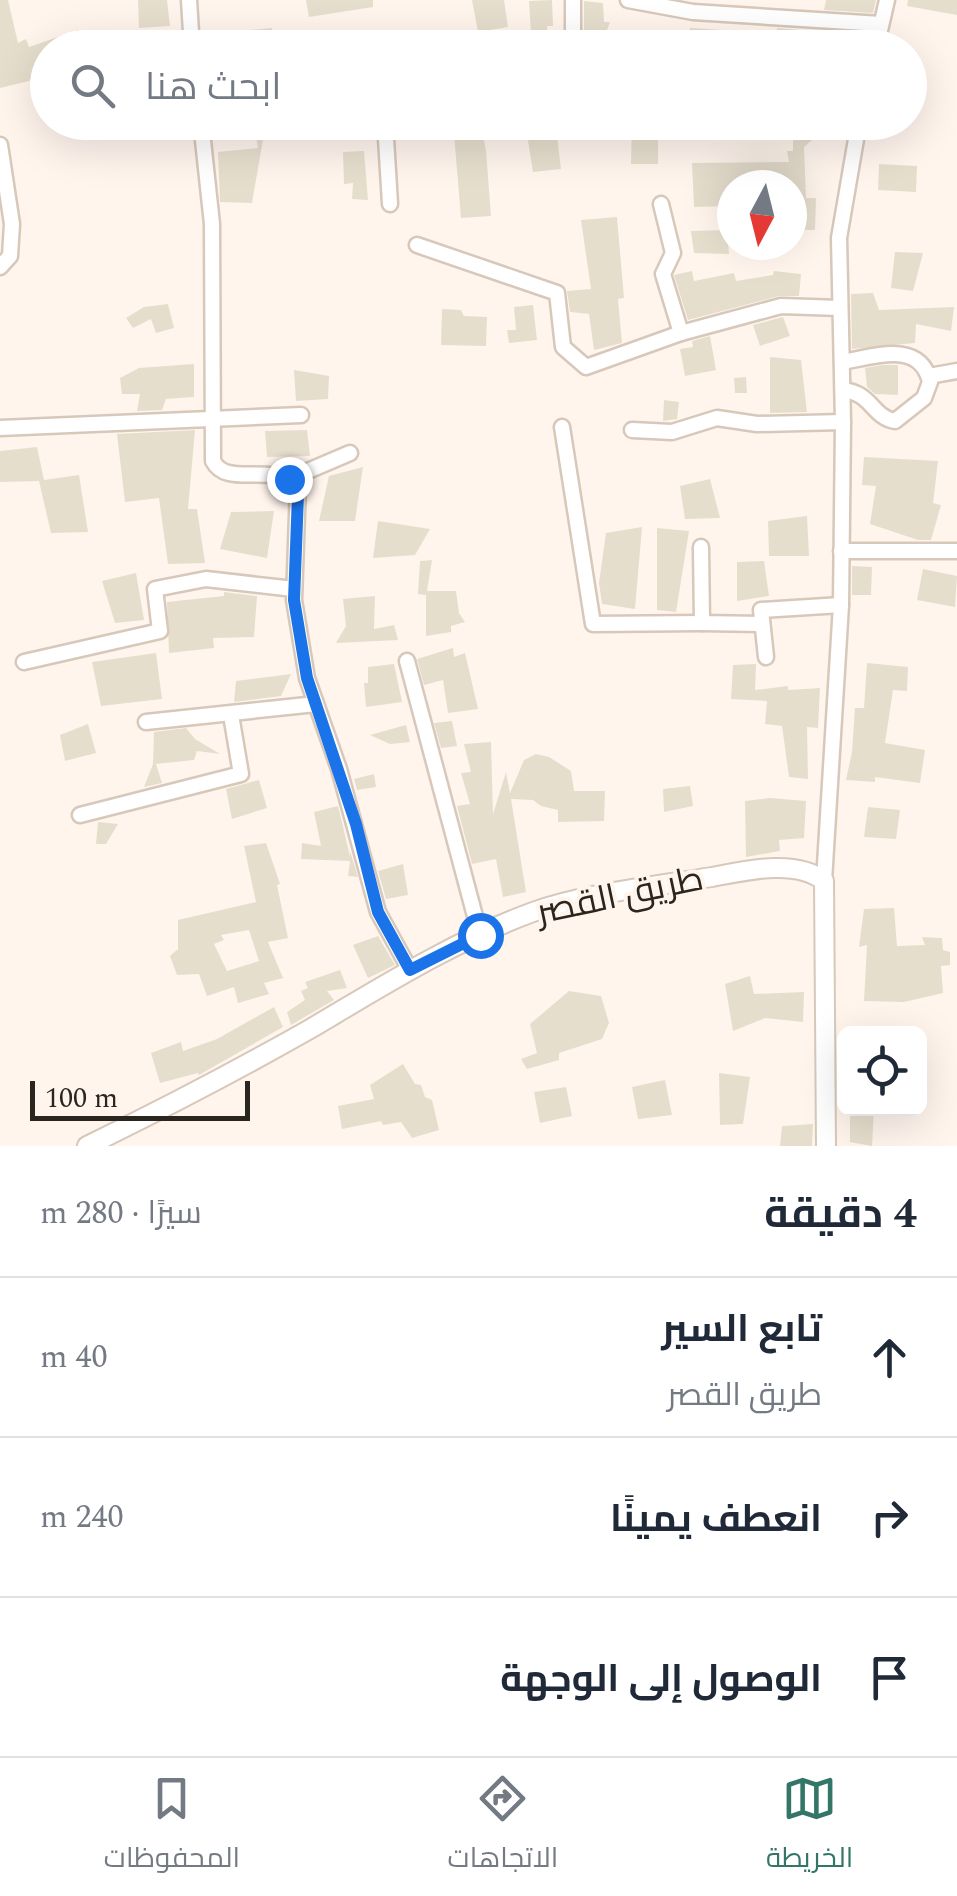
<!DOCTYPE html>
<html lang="ar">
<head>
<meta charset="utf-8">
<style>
	body { margin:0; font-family:Spectral,Cairo,serif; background:#f6f6f7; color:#1f2937; direction:rtl }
	.controls { position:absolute; right:30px; bottom:30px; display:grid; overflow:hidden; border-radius:15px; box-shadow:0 10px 40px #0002 }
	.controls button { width:90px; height:90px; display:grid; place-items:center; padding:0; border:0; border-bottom:2px solid #e0e1e3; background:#fff; color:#1f2937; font:50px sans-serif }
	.compass { position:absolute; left:717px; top:170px; width:90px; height:90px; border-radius:50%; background:#fff; box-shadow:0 10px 40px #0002; rotate:187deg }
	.scale { position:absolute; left:30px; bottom:25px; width:220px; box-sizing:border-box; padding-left:10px; border:5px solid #2b2520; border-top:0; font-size:28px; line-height:35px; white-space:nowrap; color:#2b2520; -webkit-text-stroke:8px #fff5ed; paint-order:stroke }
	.stop { position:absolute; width:30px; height:30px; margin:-22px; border:8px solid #1a73e8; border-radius:50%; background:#fff }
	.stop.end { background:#1a73e8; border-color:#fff; box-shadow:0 2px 10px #0008 }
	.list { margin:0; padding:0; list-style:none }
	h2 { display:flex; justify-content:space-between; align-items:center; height:130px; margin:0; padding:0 40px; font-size:42px }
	h2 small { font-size:32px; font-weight:400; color:#747a83 }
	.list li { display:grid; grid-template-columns:65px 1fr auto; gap:30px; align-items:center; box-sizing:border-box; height:160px; padding:0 40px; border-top:2px solid #e0e1e3 }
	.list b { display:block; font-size:38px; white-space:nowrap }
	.list p { margin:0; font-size:32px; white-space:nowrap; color:#747a83 }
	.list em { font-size:32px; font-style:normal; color:#747a83 }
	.icon { flex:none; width:55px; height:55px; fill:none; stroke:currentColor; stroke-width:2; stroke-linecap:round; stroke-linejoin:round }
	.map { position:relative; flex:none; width:957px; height:1146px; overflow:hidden; direction:ltr }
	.search { position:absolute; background:#fff; box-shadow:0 10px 40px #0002; left:30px; right:30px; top:30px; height:110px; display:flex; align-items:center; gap:25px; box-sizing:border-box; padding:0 35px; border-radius:55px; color:#747a83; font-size:38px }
	.sheet { height:610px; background:#fff }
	nav { display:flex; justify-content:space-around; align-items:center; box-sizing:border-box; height:140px; border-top:2px solid #e0e1e3; background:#fff; font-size:28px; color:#747a83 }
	nav a { display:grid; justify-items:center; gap:5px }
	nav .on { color:#337668 }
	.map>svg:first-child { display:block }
</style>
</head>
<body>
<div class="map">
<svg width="957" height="1146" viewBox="0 0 957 1146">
	<rect width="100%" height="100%" fill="#fff5ed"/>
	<g fill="#e6decd" fill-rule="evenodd">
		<path d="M0 0H8L18 43 26 39 29 47 78 30 84 48H48V94L37 96 33 80 0 88Z"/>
		<path d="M138 0H167L170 26 139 28Z"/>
		<path d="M306 0H373V7L309 17Z"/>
		<path d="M472 0H504L508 27 478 32Z"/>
		<path d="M552 0 553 26H547L549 48H532L529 1Z"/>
		<path d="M826 0H876L873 13 824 10Z"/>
		<path d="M908 0H957V15L907 6Z"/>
		<path d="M584 1 603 3 604 22H610L600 48H584Z"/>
		<path d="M272 28 275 48H242L240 31Z"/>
		<path d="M690 28 724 30 722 48H687Z"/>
		<path d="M777 28 799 30 798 48H775Z"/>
		<path d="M253 122H266L252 203 220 202 218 152 258 148Z"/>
		<path d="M453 122H480L486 151 491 216 461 218Z"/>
		<path d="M525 122H549L550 137 557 136 561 169 533 172Z"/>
		<path d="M632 122H658V164H631Z"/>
		<path d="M793 122H833L804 147 806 198H816L815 230H792V185H730V206L694 207 692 163 789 162 787 151H793Z"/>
		<path d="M364 151 368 200 352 199 353 183 344 184 343 152Z"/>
		<path d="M879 164 917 166 916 192 878 190Z"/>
		<path d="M617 217 624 298 618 299 622 343 594 350 589 314 570 312 567 291 591 289 581 220Z"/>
		<path d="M727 230 729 254 694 253 691 231Z"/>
		<path d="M895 252 923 253 913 291 891 288Z"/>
		<path d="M692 271 694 281 734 273 736 281 773 275 774 271 801 274 799 296H779L688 320 674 275Z"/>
		<path d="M873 293 879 310 954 307 951 331 916 324 915 343 852 349 851 294Z"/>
		<path d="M168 304 174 328 156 333 151 319 133 328 126 318 144 307Z"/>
		<path d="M533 305 537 340 509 343 507 330H516L514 307Z"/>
		<path d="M442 309 461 310 464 316 487 317 486 346 441 345Z"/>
		<path d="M783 317 790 336 760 346 753 325Z"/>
		<path d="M710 336 716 370 685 376 680 349 693 347 692 341Z"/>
		<path d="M770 357 801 360 807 412 770 413Z"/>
		<path d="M194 364V397L166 399 162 410 137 411 140 394H122L120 378 139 368Z"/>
		<path d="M882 365H898V395L875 394 867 387 865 368Z"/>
		<path d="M294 370 329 376 328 399 296 401Z"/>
		<path d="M746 377 747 393H735L734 378Z"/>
		<path d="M664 400 679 402 677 419 663 421Z"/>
		<path d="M195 430 188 509H197L205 563 168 564 159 498 125 502 117 434Z"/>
		<path d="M307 430 310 456 267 457 265 431Z"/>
		<path d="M37 447 44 480 79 475 88 532 51 533 39 481 0 482V451Z"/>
		<path d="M864 457 938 461 933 503 941 505 931 540H918L870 524 876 486 862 485Z"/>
		<path d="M363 467 355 521H319L329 476Z"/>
		<path d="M710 479 720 518 685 519 680 486Z"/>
		<path d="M274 511 267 558 220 549 231 512Z"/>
		<path d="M807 516 809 556H769L768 521Z"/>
		<path d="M378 521 430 529 415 555 373 558Z"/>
		<path d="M642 527 635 609 602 604 599 583 606 533Z"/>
		<path d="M657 528 689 531 676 612 657 610Z"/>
		<path d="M432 560 427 591H456L459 613 465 622 451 626V632L426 636V592V595L418 594 420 561Z"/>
		<path d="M764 561 769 596 737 601V562Z"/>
		<path d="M852 566 872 567 871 595H852Z"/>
		<path d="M923 569 957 576 955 607 917 600Z"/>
		<path d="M136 573 144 620 115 623 102 581Z"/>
		<path d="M224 592 257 596 254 637 213 638 214 648 169 653 167 602 224 596Z"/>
		<path d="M375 596 374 629 394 625 398 640 336 643 346 626 343 599Z"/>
		<path d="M453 648 454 657 465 653 478 709 448 713 443 680 424 685 417 659Z"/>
		<path d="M156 653 162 699 101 706 92 662Z"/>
		<path d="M867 663 908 667 907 691 893 690 885 743 925 750 920 783 875 777V782L846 780 852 752 855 708H864Z"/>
		<path d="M394 664 402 702 366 707 364 683H368V667Z"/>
		<path d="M756 664 755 690 788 686V690L820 688 818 728 807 727 808 779 789 777 782 726 765 724 767 701 731 699 733 665Z"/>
		<path d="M291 674 281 696 234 702 236 681Z"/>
		<path d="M452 721 457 746 441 748 434 723Z"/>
		<path d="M88 724 96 753 65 761 60 735Z"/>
		<path d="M406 725 410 742 390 744 370 735Z"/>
		<path d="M186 728 195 739 220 754 197 751 194 760 156 764 162 783 144 787 153 764 154 732Z"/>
		<path d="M491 742 493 814 506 772 510 793 524 760 536 754 549 757 571 771 574 791H605L604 821 558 822V810L541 806 533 800 511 799 526 892 503 897 496 859 472 864 457 806 470 804 461 773 471 772 464 744Z"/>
		<path d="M374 774 376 787 357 790 354 779Z"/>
		<path d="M259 780 267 808 232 819 226 789Z"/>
		<path d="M690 786 693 806 664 812 663 789Z"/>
		<path d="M770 798 806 801 804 838 779 840 780 851 746 857 745 801Z"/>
		<path d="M338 806 350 856V851L358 877 348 876 350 861 301 859 302 843 321 846 314 812Z"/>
		<path d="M868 807 900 810 896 839 864 837Z"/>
		<path d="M98 822 118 824 106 844H96Z"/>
		<path d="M266 843 280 884 277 885 288 938 268 942 283 978 264 983 269 994 238 1003 234 987 207 996 199 974 177 975 170 956 178 949V920L256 902 244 846ZM249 930 259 961 227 971 214 944 224 940 221 935Z"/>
		<path d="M403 864 408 895 386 899 378 871Z"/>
		<path d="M894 908 897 946 925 945 922 937 942 938 943 950 950 952V965L941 966 943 993 904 1002 864 1001 867 945 859 947 864 909Z"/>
		<path d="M378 936 395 965 368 978 353 945Z"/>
		<path d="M340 970 347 988 327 991 334 1000 291 1025 287 1012 305 1000 301 991 308 988 305 982Z"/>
		<path d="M750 976 754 994 804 992 803 1022 765 1018 733 1031 725 984Z"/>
		<path d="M569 991 601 996 609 1023 602 1039 559 1053V1060L527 1069 521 1059 537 1053 530 1024Z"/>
		<path d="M274 1007 283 1027 199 1075 198 1073 160 1083 151 1053 181 1042 183 1051 217 1039Z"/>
		<path d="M403 1064 415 1084 421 1085 425 1097 432 1100 439 1130 412 1138 401 1122 383 1125 381 1121 342 1129 338 1106 374 1099 370 1085Z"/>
		<path d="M719 1073 750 1077 743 1124 720 1125Z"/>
		<path d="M665 1080 672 1115 638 1119 632 1087Z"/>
		<path d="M566 1087 572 1116 540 1123 534 1092Z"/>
		<path d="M850 1108H874L872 1146 850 1142Z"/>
		<path d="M813 1124 812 1146H780L782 1126Z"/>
	</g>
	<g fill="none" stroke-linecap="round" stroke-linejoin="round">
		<g stroke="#d7c8ba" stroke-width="19">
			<g id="minor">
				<path d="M189 0 192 48"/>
				<path d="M628 0 693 12 881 24"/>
				<path d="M573 48V0"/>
				<path d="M876 48 887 0"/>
				<path d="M201 122 212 224 213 461C227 488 269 462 298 486L294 600 307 678 339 769 378 912 410 970"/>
				<path d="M385 122 390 204"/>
				<path d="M0 145 12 224 10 256 0 267"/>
				<path d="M661 204 673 253 663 274 681 333 781 306 840 308"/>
				<path d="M417 245 557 293 563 347 586 367 681 333"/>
				<path d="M842 362C873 357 920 339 930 382L924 398 895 421C872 417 872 393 843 390"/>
				<path d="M929 376 957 371"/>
				<path d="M562 427 593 624 702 623"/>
				<path d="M0 428 301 415"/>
				<path d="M632 430 672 432 717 418 757 424 843 422"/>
				<path d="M289 479 350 453"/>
				<path d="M701 547 702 623 762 624"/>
				<path d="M841 551H957"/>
				<path d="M766 657 761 610 841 605"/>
				<path d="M407 661 480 935"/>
				<path d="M24 662 160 631 155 589 206 579 294 589"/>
				<path d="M146 722 316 704"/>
				<path d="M80 815 241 774 231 715"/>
				<path d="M824 881 841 605 843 422 839 238 859 122"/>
			</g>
		</g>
		<g stroke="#d7c8ba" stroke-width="22">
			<path id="tertiary" d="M87 1146C163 1109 236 1071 310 1029 381 987 454 941 533 912 586 893 656 886 712 877 744 871 796 858 824 881L826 1146"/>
		</g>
		<use href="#minor" stroke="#fff" stroke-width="14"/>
		<use href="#tertiary" stroke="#fff" stroke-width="18"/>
	</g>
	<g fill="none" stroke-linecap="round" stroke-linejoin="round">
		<path stroke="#1a73e8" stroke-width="12" d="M289 479 298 486V495L294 600 307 678 356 824 378 912 410 970 480 935"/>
	</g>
	<g text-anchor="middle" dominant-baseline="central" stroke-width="8" stroke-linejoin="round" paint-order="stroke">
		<g font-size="35" fill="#2b2520" stroke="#fff5ed">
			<text transform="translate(620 896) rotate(-12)">طريق القصر</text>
		</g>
	</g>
</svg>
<div class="controls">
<button><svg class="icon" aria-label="locate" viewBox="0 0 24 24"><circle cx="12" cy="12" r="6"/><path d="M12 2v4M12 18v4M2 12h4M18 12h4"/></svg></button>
</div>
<svg class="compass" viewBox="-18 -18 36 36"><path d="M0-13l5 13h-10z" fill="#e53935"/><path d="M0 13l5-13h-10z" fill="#747a83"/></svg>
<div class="scale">100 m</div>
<div class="stop" style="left:480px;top:935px"></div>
<div class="stop end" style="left:289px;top:479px"></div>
<div class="search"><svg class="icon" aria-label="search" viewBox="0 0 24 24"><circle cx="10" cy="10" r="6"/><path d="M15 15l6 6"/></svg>ابحث هنا</div>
</div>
<section class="sheet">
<h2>4 دقيقة<small>سيرًا · 280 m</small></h2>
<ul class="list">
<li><svg class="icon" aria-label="ahead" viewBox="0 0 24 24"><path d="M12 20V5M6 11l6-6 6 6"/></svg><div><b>تابع السير</b><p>طريق القصر</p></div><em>40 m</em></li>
<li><svg class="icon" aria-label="right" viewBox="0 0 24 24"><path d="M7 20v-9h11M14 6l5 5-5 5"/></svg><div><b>انعطف يمينًا</b></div><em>240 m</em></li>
<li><svg class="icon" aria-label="arrive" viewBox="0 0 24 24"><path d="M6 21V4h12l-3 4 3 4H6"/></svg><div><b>الوصول إلى الوجهة</b></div></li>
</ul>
</section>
<nav>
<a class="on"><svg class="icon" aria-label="map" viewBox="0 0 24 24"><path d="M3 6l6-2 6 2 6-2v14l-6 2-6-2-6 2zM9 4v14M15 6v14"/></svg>الخريطة</a>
<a><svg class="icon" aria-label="directions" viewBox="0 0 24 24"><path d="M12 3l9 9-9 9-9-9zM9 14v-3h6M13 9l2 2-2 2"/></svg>الاتجاهات</a>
<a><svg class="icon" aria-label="saved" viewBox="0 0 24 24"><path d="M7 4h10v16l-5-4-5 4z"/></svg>المحفوظات</a>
</nav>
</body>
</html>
